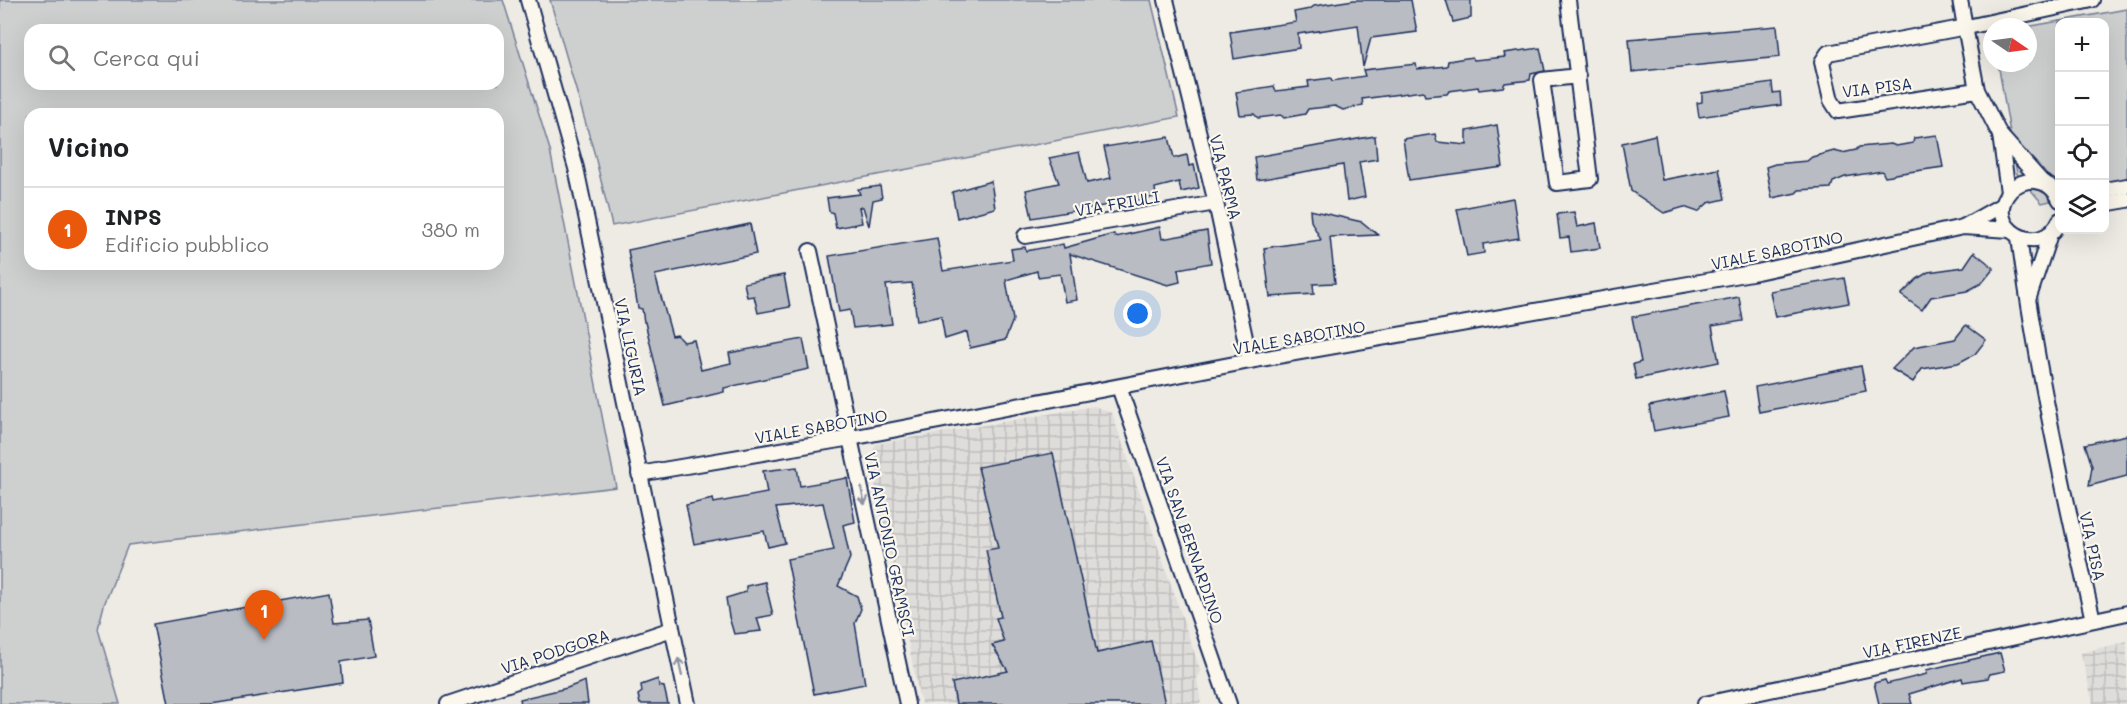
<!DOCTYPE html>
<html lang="it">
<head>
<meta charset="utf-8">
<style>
	body { margin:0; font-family:Mali,sans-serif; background:#f2f2f2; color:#202124 }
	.controls { position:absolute; right:18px; top:18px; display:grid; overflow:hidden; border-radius:12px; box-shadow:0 6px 24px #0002 }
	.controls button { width:54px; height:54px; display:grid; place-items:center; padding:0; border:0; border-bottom:2px solid #e0e0e0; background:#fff; color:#202124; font:30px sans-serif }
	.compass { position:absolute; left:1983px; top:18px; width:54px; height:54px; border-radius:50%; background:#fff; box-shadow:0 6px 24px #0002; rotate:103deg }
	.you { position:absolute; left:1138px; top:314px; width:21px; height:21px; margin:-15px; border:4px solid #fff; border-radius:50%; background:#1a73e8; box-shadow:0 0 0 9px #1a73e833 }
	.badge { display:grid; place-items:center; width:39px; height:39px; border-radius:50%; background:#ea580c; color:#fff; font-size:20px; font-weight:700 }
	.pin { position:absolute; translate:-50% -50px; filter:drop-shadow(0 2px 3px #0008) }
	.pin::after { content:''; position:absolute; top:32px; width:21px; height:18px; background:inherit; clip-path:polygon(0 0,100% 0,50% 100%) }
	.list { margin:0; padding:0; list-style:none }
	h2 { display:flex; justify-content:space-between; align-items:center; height:78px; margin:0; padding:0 24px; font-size:26px }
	h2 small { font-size:20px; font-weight:400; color:#757577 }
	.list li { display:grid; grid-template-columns:39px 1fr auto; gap:18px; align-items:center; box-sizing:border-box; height:84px; padding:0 24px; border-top:2px solid #e0e0e0 }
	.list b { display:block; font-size:22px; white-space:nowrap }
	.list p { margin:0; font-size:20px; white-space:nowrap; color:#757577 }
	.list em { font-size:20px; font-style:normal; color:#757577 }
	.icon { flex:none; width:33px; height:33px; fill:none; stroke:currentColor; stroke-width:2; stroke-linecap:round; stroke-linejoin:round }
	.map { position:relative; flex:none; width:2127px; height:704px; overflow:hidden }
	.search { position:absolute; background:#fff; box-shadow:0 6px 24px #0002; left:24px; top:24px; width:480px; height:66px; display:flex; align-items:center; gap:15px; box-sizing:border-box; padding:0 21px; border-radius:18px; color:#757577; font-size:22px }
	.panel { position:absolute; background:#fff; box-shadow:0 6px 24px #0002; left:24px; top:108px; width:480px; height:162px; border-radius:18px }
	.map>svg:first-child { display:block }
</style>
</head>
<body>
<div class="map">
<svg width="2127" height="704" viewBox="0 0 2127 704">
	<defs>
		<pattern id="industrial-grid" width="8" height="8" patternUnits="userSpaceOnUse" patternTransform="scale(1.5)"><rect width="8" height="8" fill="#deddda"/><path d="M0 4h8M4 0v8" fill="none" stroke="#bebebe"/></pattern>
	</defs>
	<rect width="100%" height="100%" fill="#eeebe4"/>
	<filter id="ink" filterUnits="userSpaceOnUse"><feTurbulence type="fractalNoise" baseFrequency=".0167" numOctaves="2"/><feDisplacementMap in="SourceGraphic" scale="12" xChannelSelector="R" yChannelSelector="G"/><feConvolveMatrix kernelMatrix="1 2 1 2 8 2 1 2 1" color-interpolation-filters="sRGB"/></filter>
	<g filter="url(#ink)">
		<g fill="url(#industrial-grid)">
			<path d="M1094 406 1112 413 1201 672 1197 678 1201 704H921L870 460 876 444Z"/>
			<path d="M2127 641V704H2093L2081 653Z"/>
		</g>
		<g fill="#cecfcf" stroke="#747f96" stroke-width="1.5" fill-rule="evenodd">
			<path d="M0 0H503L550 150 616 487 128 545 104 605 98 629 120 704H0ZM30 30H498V84H30ZM30 114H498V264H30Z"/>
			<path d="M550 0H1151L1179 117 612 226 594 152Z"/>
			<path d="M2127 9V187L2105 191 2104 22H2060L2059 199 2042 203 2017 174 1998 63H2028V27H2026Z"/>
		</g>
		<g fill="#b9bcc3" stroke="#1b2f5e" stroke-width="1.5">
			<path d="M1354 0H1411L1417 32 1371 38 1363 67 1358 25 1298 34 1299 48 1234 59 1230 32 1296 22 1294 12 1310 9 1314 6Z"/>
			<path d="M1446 0H1471V18L1453 22Z"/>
			<path d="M1777 26 1780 57 1632 72 1629 39Z"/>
			<path d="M1540 48 1545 71 1531 74 1530 80 1505 83 1503 87 1479 90 1478 87 1449 91 1447 94 1425 96 1423 91 1362 99 1363 105 1343 110 1335 106 1308 109 1305 114 1284 118 1281 115 1258 118 1254 114 1240 115 1236 92 1274 86 1276 91 1309 87 1308 81 1331 78 1332 81 1365 76 1363 70 1416 64 1417 69 1447 66 1448 61 1472 57 1474 60 1505 57 1504 53Z"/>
			<path d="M1772 83 1773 93 1780 92 1781 105 1699 117 1697 103 1702 102V93Z"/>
			<path d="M1497 125 1503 167 1409 180 1403 139 1435 134 1437 142 1467 145V131Z"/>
			<path d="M1655 135 1662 180 1719 169 1725 199 1708 203 1698 212 1684 207 1664 213 1631 191 1622 143Z"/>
			<path d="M1937 135 1943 167 1895 174 1892 176 1885 177 1882 171 1845 177 1833 182 1831 188 1799 190 1796 193 1772 198 1766 167 1775 164 1807 161 1812 157 1834 151 1842 153 1856 150 1859 147 1891 144 1896 146 1913 143 1914 138Z"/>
			<path d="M1375 136 1377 159 1359 162 1365 197 1347 201 1343 165 1257 180 1254 157Z"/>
			<path d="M1169 137 1174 158 1187 155 1189 166 1194 165 1199 188 1181 192 1179 182 1155 188 1156 197 1032 218 1026 190 1059 183 1049 158 1079 152 1087 183 1111 178 1104 147Z"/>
			<path d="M991 181 995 208 957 218 952 192Z"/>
			<path d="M880 186 882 198 873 200 869 226 863 207H859L862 223 836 228 833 213 829 211 827 198 860 194 858 189Z"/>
			<path d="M1513 198 1519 238 1483 244 1484 253 1467 256 1457 209Z"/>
			<path d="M1310 210 1362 222 1378 235 1330 237 1335 283 1313 284 1314 294 1270 297 1264 248 1321 240 1311 221Z"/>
			<path d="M1574 212 1577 227 1596 223 1600 248 1571 252 1569 237 1560 238 1557 214Z"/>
			<path d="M750 224 756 254 655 275 672 336 677 335 684 342 694 340 701 370 731 363 729 353 803 339 809 369 724 388V392L665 406 645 322H644L642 309 638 308 628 250Z"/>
			<path d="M1160 227 1162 239 1207 231 1211 263 1178 269 1180 282 1168 285 1070 254 1077 300 1065 302 1060 274 1038 277 1037 271 1006 280 1013 320 1005 340 970 348 967 332 945 339 941 316 917 321 912 283 886 285 892 324 853 328 850 310 839 312 829 256 937 238 943 271 1013 260 1011 249 1025 247 1026 251 1063 244 1064 248 1114 234 1115 237Z"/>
			<path d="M1974 252 1994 268 1982 283 1967 291 1931 297 1922 310 1901 295 1917 279 1928 272 1964 267Z"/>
			<path d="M784 275 790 307 758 313 754 296 747 297 744 283Z"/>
			<path d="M1844 278 1849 303 1775 317 1770 291Z"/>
			<path d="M1739 297 1743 321 1712 326 1719 362 1636 379 1633 364 1641 362 1632 317Z"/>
			<path d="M1966 325 1986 340 1975 354 1958 363 1922 369 1913 382 1892 369 1914 347 1955 339Z"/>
			<path d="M1861 366 1866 391 1759 412 1755 387Z"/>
			<path d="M1724 391 1729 417 1654 431 1649 406Z"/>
			<path d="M2127 435V476L2089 486 2092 466 2085 444Z"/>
			<path d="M1053 453 1097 653 1151 641 1165 704H956L952 683 1008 671 992 645 1004 642 996 618 1001 617 986 550 998 548 978 467Z"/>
			<path d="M797 467 800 486 847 478 855 522 843 525 850 558 838 586 857 596 861 609 855 623 865 684 814 694 787 559 834 550 823 503 776 508 785 543 768 547 764 531 694 544 686 505 713 499 714 503 767 493 763 471Z"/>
			<path d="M765 582 773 615 757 618 761 631 734 634 729 617 726 598 746 592V586Z"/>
			<path d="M329 592 334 623 368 620 374 656 341 662 343 683 211 704H169L153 624Z"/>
			<path d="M2000 653 2005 671 1990 674 1988 678 1963 682 1962 678 1909 694 1912 704H1879L1874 683 1885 680 1887 684 1927 674 1926 670Z"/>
			<path d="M658 679 659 686 664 687 668 704H640L638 695 642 692 641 685Z"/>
			<path d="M585 681 588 704H521L520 699 567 688Z"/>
		</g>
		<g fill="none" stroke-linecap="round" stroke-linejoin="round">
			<g stroke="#1b2f5e" stroke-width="18">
				<g id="minor">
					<path d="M528 0 576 168 688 704"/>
					<path d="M1166 0 1216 203 1250 361"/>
					<path d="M1568 0 1590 179 1557 183 1542 80 1578 76"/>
					<path d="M1960 0 1977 90 2000 135 2041 181"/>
					<path d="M1977 90 1838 111 1831 100 1822 62 1828 53 1972 26 2092 0"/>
					<path d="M2000 135 2008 192"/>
					<path d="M2104 190 2127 186"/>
					<path d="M2060 200C2055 189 2047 182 2035 181 2026 180 2016 184 2010 191 1980 225 2040 263 2060 220"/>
					<path d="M2104 204 2127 200"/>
					<path d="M1963 227 2002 205"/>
					<path d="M1025 236 1216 203"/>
					<path d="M2019 237C2036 366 2064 493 2093 620"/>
					<path d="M810 251 907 704"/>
					<path d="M2029 297 2050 234"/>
					<path d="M1119 387 1229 704"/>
					<path d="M639 474 851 438 1250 361 1757 272 1963 227 2010 230"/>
					<path d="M448 704 672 629"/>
					<path d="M1705 704 2127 613"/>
				</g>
			</g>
			<use href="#minor" stroke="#fbf7ec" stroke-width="14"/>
		</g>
		<defs><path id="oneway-shaft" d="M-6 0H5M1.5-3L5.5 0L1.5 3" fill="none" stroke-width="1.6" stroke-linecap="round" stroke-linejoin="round" transform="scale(1.5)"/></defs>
		<g stroke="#8b93a5">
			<use href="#oneway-shaft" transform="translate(863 496) rotate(78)"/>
			<use href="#oneway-shaft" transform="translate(680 667) rotate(-102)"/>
		</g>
	</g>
	<g text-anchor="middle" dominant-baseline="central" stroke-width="4.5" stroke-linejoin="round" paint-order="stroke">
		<g font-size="16" fill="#1b2f5e" stroke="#fbf7ec">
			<text transform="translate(1877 87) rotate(-7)">VIA PISA</text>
			<text transform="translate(1226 177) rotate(76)">VIA PARMA</text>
			<text transform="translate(1117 203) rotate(-10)">VIA FRIULI</text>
			<text transform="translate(1777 250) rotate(-12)">VIALE SABOTINO</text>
			<text transform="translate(1299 337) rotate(-10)">VIALE SABOTINO</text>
			<text transform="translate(631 347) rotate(78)">VIA LIGURIA</text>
			<text transform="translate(821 426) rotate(-10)">VIALE SABOTINO</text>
			<text transform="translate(1190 540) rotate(71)">VIA SAN BERNARDINO</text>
			<text transform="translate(890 544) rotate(78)">VIA ANTONIO GRAMSCI</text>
			<text transform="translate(2093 546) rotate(78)">VIA PISA</text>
			<text transform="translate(1912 642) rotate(-12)">VIA FIRENZE</text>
			<text transform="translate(555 651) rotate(-18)">VIA PODGORA</text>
		</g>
	</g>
</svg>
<div class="controls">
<button>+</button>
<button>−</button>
<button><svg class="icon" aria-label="locate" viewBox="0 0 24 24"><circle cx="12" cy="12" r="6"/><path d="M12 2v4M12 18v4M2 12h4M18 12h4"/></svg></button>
<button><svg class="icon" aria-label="layers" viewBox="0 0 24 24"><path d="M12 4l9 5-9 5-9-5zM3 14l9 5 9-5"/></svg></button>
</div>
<svg class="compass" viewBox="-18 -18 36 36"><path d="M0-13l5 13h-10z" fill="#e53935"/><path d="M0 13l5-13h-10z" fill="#757577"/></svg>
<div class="you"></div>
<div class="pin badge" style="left:264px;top:640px">1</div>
<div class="search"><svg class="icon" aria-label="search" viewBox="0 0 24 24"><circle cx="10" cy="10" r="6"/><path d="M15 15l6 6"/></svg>Cerca qui</div>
<section class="panel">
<h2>Vicino<small></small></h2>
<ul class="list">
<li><span class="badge">1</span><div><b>INPS</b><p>Edificio pubblico</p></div><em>380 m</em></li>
</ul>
</section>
</div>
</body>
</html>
